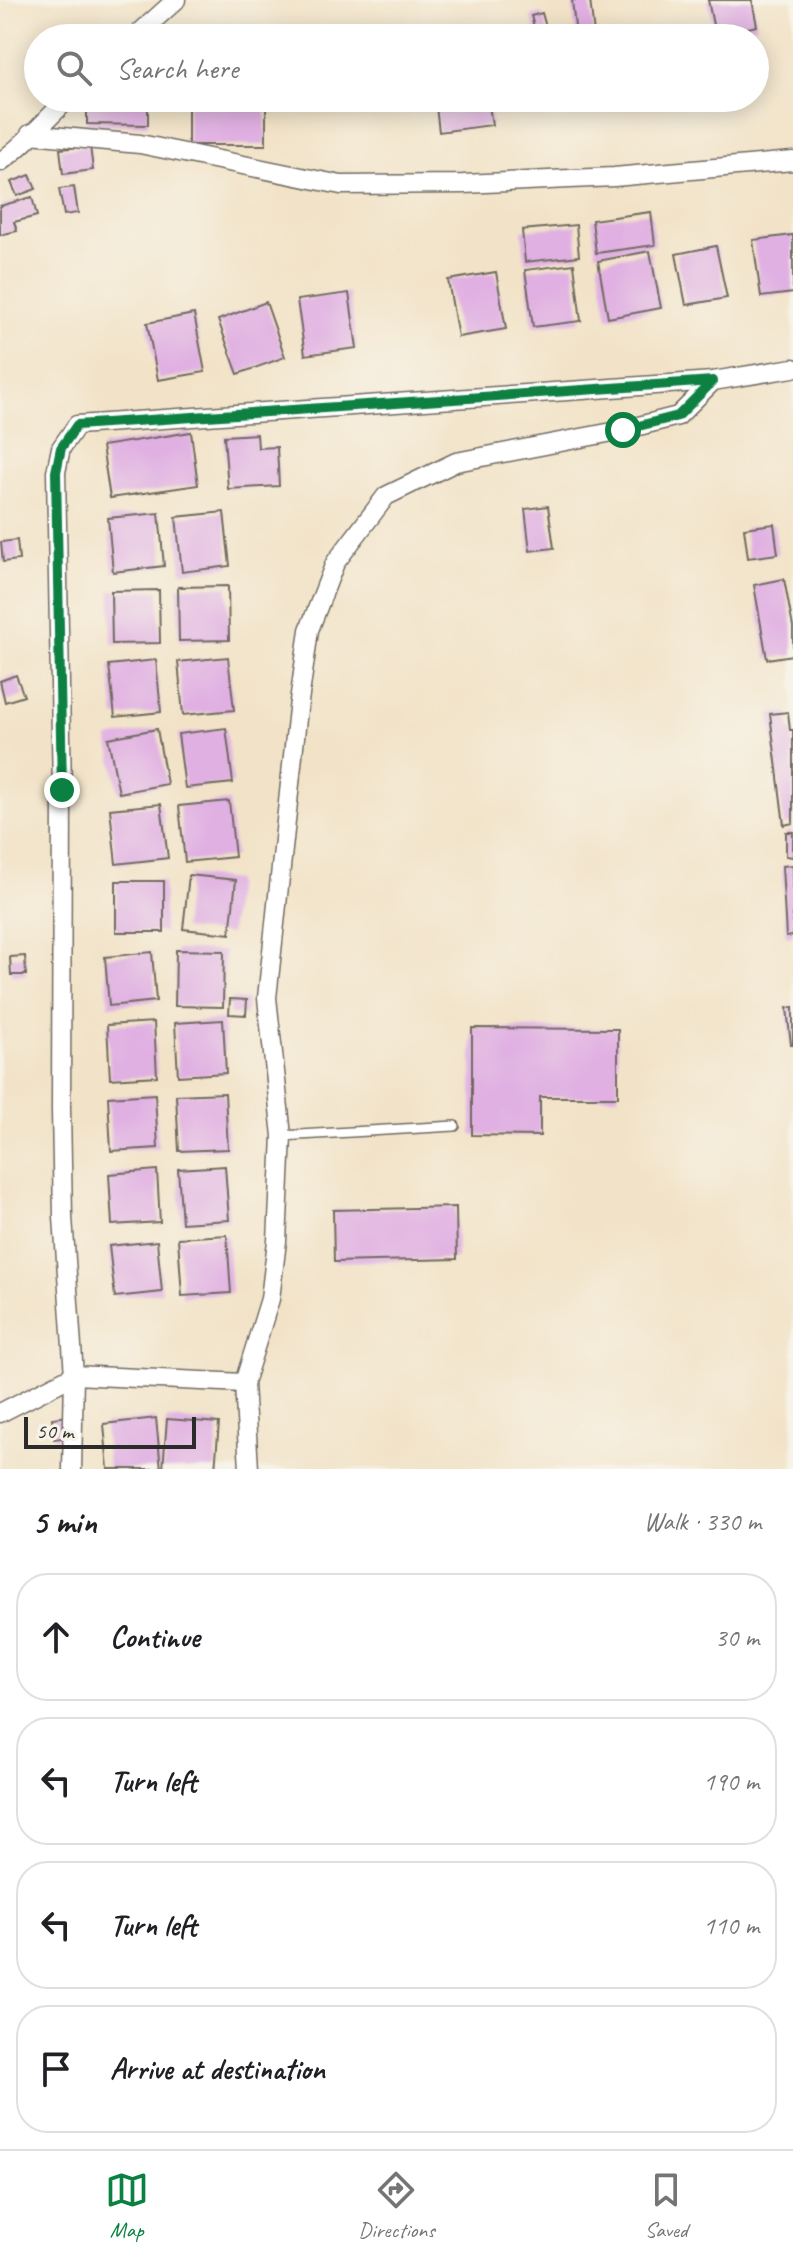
<!DOCTYPE html>
<html lang="en">
<head>
<meta charset="utf-8">
<style>
	body { margin:0; font-family:Caveat,sans-serif; background:#f6f6f6; color:#202124 }
	.scale { position:absolute; left:24px; bottom:20px; width:172px; box-sizing:border-box; padding-left:8px; border:4px solid #2b2b2b; border-top:0; font-size:22px; line-height:28px; white-space:nowrap; color:#2b2b2b; -webkit-text-stroke:6px #f7f3e8; paint-order:stroke }
	.stop { position:absolute; width:24px; height:24px; margin:-18px; border:6px solid #0b8043; border-radius:50%; background:#fff }
	.stop.end { background:#0b8043; border-color:#fff; box-shadow:0 2px 8px #0008 }
	.list { margin:0; padding:0; list-style:none }
	h2 { display:flex; justify-content:space-between; align-items:center; height:104px; margin:0; padding:0 32px; font-size:34px }
	h2 small { font-size:26px; font-weight:400; color:#757577 }
	.list li { display:grid; grid-template-columns:52px 1fr auto; gap:24px; align-items:center; box-sizing:border-box; height:128px; margin:0 16px 16px; padding:0 16px; border:2px solid #e0e0e0; border-radius:32px }
	.list b { display:block; font-size:30px; white-space:nowrap }
	.list em { font-size:26px; font-style:normal; color:#757577 }
	.icon { flex:none; width:44px; height:44px; fill:none; stroke:currentColor; stroke-width:2; stroke-linecap:round; stroke-linejoin:round }
	.map { position:relative; flex:none; width:793px; height:1469px; overflow:hidden }
	.search { position:absolute; background:#fff; box-shadow:0 4px 20px #0003; left:24px; right:24px; top:24px; height:88px; display:flex; align-items:center; gap:20px; box-sizing:border-box; padding:0 28px; border-radius:44px; color:#757577; font-size:30px }
	.sheet { height:680px; background:#fff }
	nav { display:flex; justify-content:space-around; align-items:center; box-sizing:border-box; height:112px; border-top:2px solid #e0e0e0; background:#fff; font-size:22px; color:#757577 }
	nav a { display:grid; justify-items:center; gap:4px }
	nav .on { color:#0b8043 }
	.map>svg:first-child { display:block }
</style>
</head>
<body>
<div class="map">
<svg width="793" height="1469" viewBox="0 0 793 1469">
	<rect width="100%" height="100%" fill="#f7f3e8"/>
	<filter id="ink" filterUnits="userSpaceOnUse"><feTurbulence type="fractalNoise" baseFrequency=".0125" numOctaves="2"/><feDisplacementMap in="SourceGraphic" scale="16" xChannelSelector="R" yChannelSelector="G"/><feConvolveMatrix kernelMatrix="1 2 1 2 8 2 1 2 1" color-interpolation-filters="sRGB"/></filter>
	<filter id="wash" filterUnits="userSpaceOnUse"><feTurbulence type="fractalNoise" baseFrequency=".006" numOctaves="4" result="noise"/><feDisplacementMap in="SourceGraphic" scale="32" xChannelSelector="R" yChannelSelector="G"/><feGaussianBlur stdDeviation="1.8" result="paint"/><feColorMatrix in="noise" values="0 0 0 0 0 0 0 0 0 0 0 0 0 0 0 0 0 1.4 0 .05"/><feComposite in="paint" operator="in"/></filter>
	<g filter="url(#wash)">
		<rect width="100%" height="100%" fill="#f2e3c8"/>
		<g id="blocks">
			<g fill="#e0b0e2">
				<path d="M572 0H590L594 34 576 36Z"/>
				<path d="M708 0H752L757 26 715 35Z"/>
				<path d="M542 13 548 34 537 37 531 16Z"/>
				<path d="M87 98H148V125L87 124Z"/>
				<path d="M435 98H488L492 125 439 132Z"/>
				<path d="M266 103V145H188V104Z"/>
				<path d="M90 146 93 170 63 174 60 149Z"/>
				<path d="M30 175 36 189 17 196 11 182Z"/>
				<path d="M74 187 78 213 64 215 59 189Z"/>
				<path d="M32 197 37 216 14 222 17 231 0 235V206Z"/>
				<path d="M651 212 655 245 596 253 592 220Z"/>
				<path d="M576 225 579 256 525 262 522 230Z"/>
				<path d="M793 235V293L761 297 753 240Z"/>
				<path d="M716 246 727 298 686 305 676 254Z"/>
				<path d="M650 251 661 308 608 318 598 261Z"/>
				<path d="M574 264 581 321 533 327 525 270Z"/>
				<path d="M496 272 506 329 458 337 448 280Z"/>
				<path d="M349 293 357 348 305 355 297 300Z"/>
				<path d="M266 302 285 357 238 374 218 320Z"/>
				<path d="M194 314 205 372 158 380 147 323Z"/>
				<path d="M191 432 198 485 110 498 102 446Z"/>
				<path d="M257 434 258 448 277 447 279 486 228 489 224 436Z"/>
				<path d="M548 506 554 548 530 551 525 509Z"/>
				<path d="M224 512 230 566 182 572 176 517Z"/>
				<path d="M159 513 164 566 113 572 108 518Z"/>
				<path d="M774 524 778 554 748 558 744 528Z"/>
				<path d="M17 540 19 560 3 562 1 542Z"/>
				<path d="M784 579 793 627V655L767 659 754 585Z"/>
				<path d="M228 586 229 640 179 641 178 587Z"/>
				<path d="M159 590 160 643 112 644 111 591Z"/>
				<path d="M228 657 234 710 183 715 178 662Z"/>
				<path d="M156 660 161 712 115 717 109 665Z"/>
				<path d="M16 675 24 696 5 702 0 681Z"/>
				<path d="M788 712 790 730H793V823L784 825 770 714Z"/>
				<path d="M226 728 233 783 185 788 178 734Z"/>
				<path d="M157 729 167 784 119 793 108 738Z"/>
				<path d="M229 801 235 857 185 862 179 806Z"/>
				<path d="M161 804 168 858 116 864 110 809Z"/>
				<path d="M786 832H793V857L786 856Z"/>
				<path d="M793 865V936L786 937 782 866Z"/>
				<path d="M189 875 236 880 230 934 183 929Z"/>
				<rect x="116" y="881" width="48" height="51"/>
				<path d="M176 950 224 951 223 1007 175 1006Z"/>
				<path d="M152 952 156 1001 109 1006 105 957Z"/>
				<path d="M25 956 26 975H11L10 957Z"/>
				<path d="M230 999 247 1000 246 1015 229 1014Z"/>
				<path d="M793 1007V1045H791L787 1008Z"/>
				<path d="M223 1020 226 1073 178 1076 175 1023Z"/>
				<path d="M154 1022 157 1076 110 1079 107 1025Z"/>
				<path d="M472 1028 618 1029V1097H540V1136L472 1135Z"/>
				<path d="M225 1093 228 1149 179 1151 176 1095Z"/>
				<path d="M155 1094 158 1148 111 1151 108 1097Z"/>
				<path d="M225 1166 229 1220 182 1223 178 1169Z"/>
				<path d="M157 1170 160 1222 112 1225 109 1174Z"/>
				<path d="M456 1207 457 1259 334 1262 333 1210Z"/>
				<path d="M227 1235 231 1293 182 1296 178 1238Z"/>
				<path d="M157 1241 162 1292 115 1297 109 1246Z"/>
				<path d="M68 1416 70 1437 54 1439 52 1418Z"/>
				<path d="M156 1418 161 1469H108L104 1424Z"/>
				<path d="M167 1419 219 1423 215 1469H163Z"/>
			</g>
		</g>
	</g>
	<g filter="url(#ink)">
		<use href="#blocks" fill-opacity="0" stroke="#716b62" stroke-width="2"/>
		<g fill="none" stroke-linecap="round" stroke-linejoin="round">
			<g stroke="#716b62" stroke-width="12">
				<path id="service" d="M282 1136 455 1126"/>
			</g>
			<g stroke="#716b62" stroke-width="21">
				<g id="minor">
					<path d="M134 38 176 0"/>
					<path d="M30 134 140 144 341 185 463 184 614 177 793 161"/>
					<path d="M0 162C25 145 46 119 69 98"/>
					<path d="M0 1413 74 1375 244 1383"/>
					<path d="M72 1469 74 1375 63 1217 61 1110 62 790 56 472 61 448 77 425 713 381 793 368"/>
					<path d="M249 1469 244 1383 270 1299 277 1241 282 1136 267 998 298 709 309 630 335 563 386 496 456 462 623 430 678 416 713 381"/>
				</g>
			</g>
			<use href="#service" stroke="#fff" stroke-width="9"/>
			<use href="#minor" stroke="#fff" stroke-width="18"/>
		</g>
	</g>
	<g fill="none" stroke-linecap="round" stroke-linejoin="round" filter="url(#ink)">
		<path stroke="#0b8043" stroke-width="10" d="M62 790 56 472 61 448 77 425 713 381 678 416 623 430"/>
	</g>
</svg>
<div class="scale">50 m</div>
<div class="stop" style="left:623px;top:430px"></div>
<div class="stop end" style="left:62px;top:790px"></div>
<div class="search"><svg class="icon" aria-label="search" viewBox="0 0 24 24"><circle cx="10" cy="10" r="6"/><path d="M15 15l6 6"/></svg>Search here</div>
</div>
<section class="sheet">
<h2>5 min<small>Walk · 330 m</small></h2>
<ul class="list">
<li><svg class="icon" aria-label="ahead" viewBox="0 0 24 24"><path d="M12 20V5M6 11l6-6 6 6"/></svg><div><b>Continue</b></div><em>30 m</em></li>
<li><svg class="icon" aria-label="left" viewBox="0 0 24 24"><path d="M17 20v-9H6M10 6l-5 5 5 5"/></svg><div><b>Turn left</b></div><em>190 m</em></li>
<li><svg class="icon" aria-label="left" viewBox="0 0 24 24"><path d="M17 20v-9H6M10 6l-5 5 5 5"/></svg><div><b>Turn left</b></div><em>110 m</em></li>
<li><svg class="icon" aria-label="arrive" viewBox="0 0 24 24"><path d="M6 21V4h12l-3 4 3 4H6"/></svg><div><b>Arrive at destination</b></div></li>
</ul>
</section>
<nav>
<a class="on"><svg class="icon" aria-label="map" viewBox="0 0 24 24"><path d="M3 6l6-2 6 2 6-2v14l-6 2-6-2-6 2zM9 4v14M15 6v14"/></svg>Map</a>
<a><svg class="icon" aria-label="directions" viewBox="0 0 24 24"><path d="M12 3l9 9-9 9-9-9zM9 14v-3h6M13 9l2 2-2 2"/></svg>Directions</a>
<a><svg class="icon" aria-label="saved" viewBox="0 0 24 24"><path d="M7 4h10v16l-5-4-5 4z"/></svg>Saved</a>
</nav>
</body>
</html>
